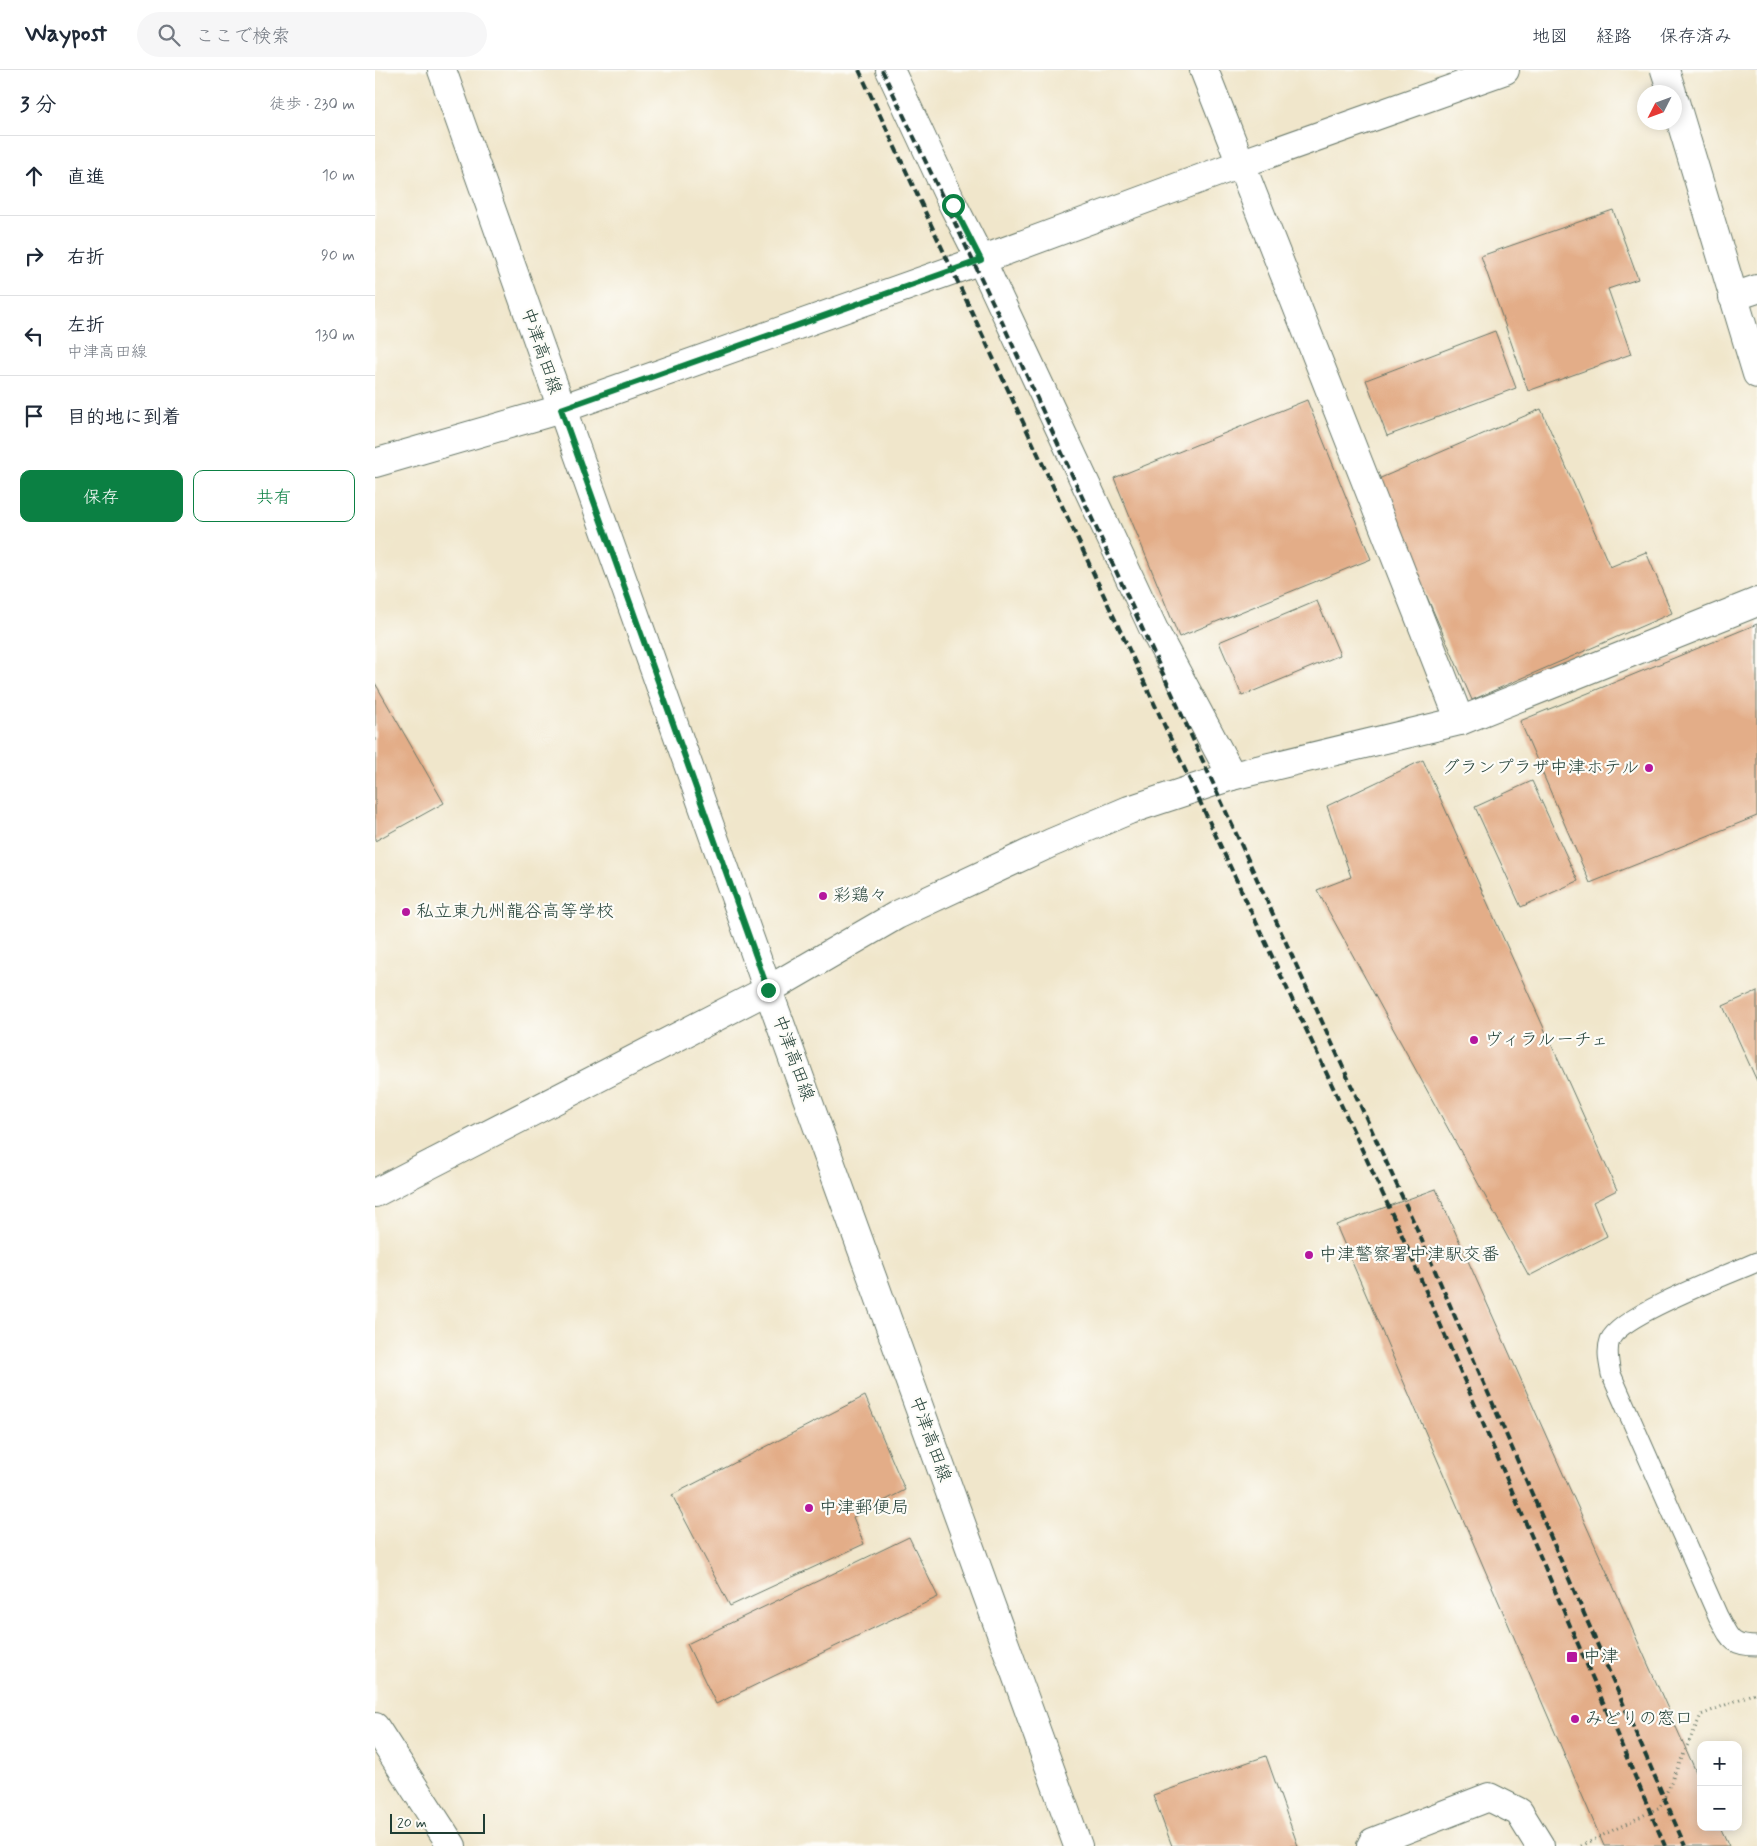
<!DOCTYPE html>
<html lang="ja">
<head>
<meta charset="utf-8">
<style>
	body { margin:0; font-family:Mynerve,"Klee One",sans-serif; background:#f6f6f7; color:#1f2937 }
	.controls { position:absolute; right:15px; bottom:15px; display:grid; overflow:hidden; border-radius:10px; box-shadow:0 2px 12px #0003 }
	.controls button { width:45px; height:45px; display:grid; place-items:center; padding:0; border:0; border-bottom:1px solid #e0e1e3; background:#fff; color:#1f2937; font:25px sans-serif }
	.compass { position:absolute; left:1262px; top:15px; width:45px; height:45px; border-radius:50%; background:#fff; box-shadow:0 2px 12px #0003; rotate:228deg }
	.scale { position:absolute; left:15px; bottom:12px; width:95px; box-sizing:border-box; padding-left:5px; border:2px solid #1f3d34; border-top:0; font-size:14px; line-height:18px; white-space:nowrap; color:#1f3d34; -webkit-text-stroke:4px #fdfcf7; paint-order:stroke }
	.stop { position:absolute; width:15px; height:15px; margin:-11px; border:4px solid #0b8043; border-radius:50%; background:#fff }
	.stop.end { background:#0b8043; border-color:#fff; box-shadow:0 1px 5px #0008 }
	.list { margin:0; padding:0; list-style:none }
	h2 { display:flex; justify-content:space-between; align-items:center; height:65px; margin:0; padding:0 20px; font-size:21px }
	h2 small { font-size:16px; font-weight:400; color:#747a83 }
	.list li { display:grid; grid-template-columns:32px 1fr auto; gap:15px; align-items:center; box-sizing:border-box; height:80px; padding:0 20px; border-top:1px solid #e0e1e3 }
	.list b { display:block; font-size:19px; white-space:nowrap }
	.list p { margin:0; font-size:16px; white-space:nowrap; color:#747a83 }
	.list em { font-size:16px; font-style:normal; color:#747a83 }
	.actions { display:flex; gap:10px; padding:15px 20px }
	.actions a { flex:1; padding:11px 0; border:1px solid #0b8043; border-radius:10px; text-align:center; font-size:18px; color:#0b8043 }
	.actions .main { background:#0b8043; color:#fff }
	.icon { flex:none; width:28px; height:28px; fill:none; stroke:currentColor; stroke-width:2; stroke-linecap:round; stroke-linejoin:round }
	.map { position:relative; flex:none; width:1382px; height:1776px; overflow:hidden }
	header { display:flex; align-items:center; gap:30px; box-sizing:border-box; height:70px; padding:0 25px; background:#fff; border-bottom:1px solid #e0e1e3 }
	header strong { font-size:24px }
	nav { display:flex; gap:28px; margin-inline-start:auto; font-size:18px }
	.search { width:350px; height:45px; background:#f6f6f7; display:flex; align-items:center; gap:12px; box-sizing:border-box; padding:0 18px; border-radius:28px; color:#747a83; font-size:19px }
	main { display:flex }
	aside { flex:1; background:#fff }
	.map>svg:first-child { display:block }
</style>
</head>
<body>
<header>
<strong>Waypost</strong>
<div class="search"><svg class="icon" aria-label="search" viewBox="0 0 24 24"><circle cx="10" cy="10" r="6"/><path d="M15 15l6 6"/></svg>ここで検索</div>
<nav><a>地図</a><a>経路</a><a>保存済み</a></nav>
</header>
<main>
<aside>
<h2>3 分<small>徒歩 · 230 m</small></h2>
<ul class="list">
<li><svg class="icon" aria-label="ahead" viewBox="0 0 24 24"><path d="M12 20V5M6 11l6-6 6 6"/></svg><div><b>直進</b></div><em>10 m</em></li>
<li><svg class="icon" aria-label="right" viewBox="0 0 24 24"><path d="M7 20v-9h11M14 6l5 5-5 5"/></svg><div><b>右折</b></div><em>90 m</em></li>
<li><svg class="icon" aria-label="left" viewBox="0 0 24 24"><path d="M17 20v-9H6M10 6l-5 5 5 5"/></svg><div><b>左折</b><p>中津高田線</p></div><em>130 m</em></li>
<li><svg class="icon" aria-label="arrive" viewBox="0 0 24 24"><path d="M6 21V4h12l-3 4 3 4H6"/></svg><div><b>目的地に到着</b></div></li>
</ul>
<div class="actions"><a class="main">保存</a><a>共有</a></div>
</aside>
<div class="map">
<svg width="1382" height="1776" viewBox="0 0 1382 1776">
	<rect width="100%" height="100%" fill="#fdfcf7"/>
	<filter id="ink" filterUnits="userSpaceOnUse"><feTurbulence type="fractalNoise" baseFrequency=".02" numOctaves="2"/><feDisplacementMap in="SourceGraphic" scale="10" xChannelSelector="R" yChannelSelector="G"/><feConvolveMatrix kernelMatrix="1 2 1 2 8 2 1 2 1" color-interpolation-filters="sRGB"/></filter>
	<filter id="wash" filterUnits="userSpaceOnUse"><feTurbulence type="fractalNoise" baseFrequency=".0096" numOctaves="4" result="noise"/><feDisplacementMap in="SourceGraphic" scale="20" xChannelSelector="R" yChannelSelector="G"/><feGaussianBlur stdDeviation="1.12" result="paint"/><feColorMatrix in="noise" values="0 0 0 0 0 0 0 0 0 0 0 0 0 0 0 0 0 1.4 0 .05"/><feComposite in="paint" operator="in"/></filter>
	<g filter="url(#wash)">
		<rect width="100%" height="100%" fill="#f0e6cb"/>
		<g id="blocks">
			<g fill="#e3ad88">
				<path d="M1238 140 1263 209 1233 219 1256 284 1153 321 1106 186Z"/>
				<path d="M1120 261 1141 318 1012 366 991 310Z"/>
				<path d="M932 330 996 489 804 567 739 408Z"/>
				<path d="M1166 339 1235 497 1271 482 1297 543 1097 630 1001 410Z"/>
				<path d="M942 531 965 585 867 626 844 572Z"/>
				<path d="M1382 554V746L1215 813 1145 651Z"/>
				<path d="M0 613 69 733 0 771Z"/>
				<path d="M1048 690 1242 1120 1218 1132 1232 1166 1154 1206 942 820 976 807 952 736Z"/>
				<path d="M1157 711 1203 811 1146 837 1100 737Z"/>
				<path d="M1382 921V1011L1348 936Z"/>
				<path d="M1061 1119 1326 1713V1757H1345L1354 1776H1229L961 1155Z"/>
				<path d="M490 1326 530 1420 478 1447 489 1474 355 1536 297 1425Z"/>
				<path d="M534 1467 563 1527 341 1634 312 1574Z"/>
				<path d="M891 1686 923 1776H797L778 1725Z"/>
			</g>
		</g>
	</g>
	<g filter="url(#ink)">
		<use href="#blocks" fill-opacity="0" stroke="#687869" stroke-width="1"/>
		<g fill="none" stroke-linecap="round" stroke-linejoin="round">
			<g stroke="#687869" stroke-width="21">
				<path id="lane" d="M1382 1192C1354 1204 1245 1245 1235 1270 1231 1281 1234 1293 1236 1304L1343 1546C1355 1568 1355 1576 1382 1576"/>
			</g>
			<g stroke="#687869" stroke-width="30">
				<g id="street">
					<path d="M515 0 578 135 606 190 779 560 857 706"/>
					<path d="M829 0 1085 651"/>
					<path d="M1358 227 1382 219"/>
					<path d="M0 1123 393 920 522 845 676 773 754 740 857 706 1085 651 1382 532"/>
					<path d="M0 1657 77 1776"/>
				</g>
			</g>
			<g stroke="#687869" stroke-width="30">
				<g id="secondary">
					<path d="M1290 0 1297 22"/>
					<path d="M1300 32 1382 304"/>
					<path d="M0 393 186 339 606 190 865 94 1130 0"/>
					<path d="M996 1776 998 1772 1114 1727 1144 1742 1165 1776"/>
				</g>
			</g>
			<g stroke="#687869" stroke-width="30">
				<path id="primary" d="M67 0 393 920 703 1776"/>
			</g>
			<path stroke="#687869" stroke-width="3" stroke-dasharray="1 4" stroke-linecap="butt" d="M1206 1776 1285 1737 1326 1645 1382 1622"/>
			<use href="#lane" stroke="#fff" stroke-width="19"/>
			<use href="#street" stroke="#fff" stroke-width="28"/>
			<use href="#secondary" stroke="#fff" stroke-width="28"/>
			<use href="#primary" stroke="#fff" stroke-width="28"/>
			<g stroke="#1f3d34" stroke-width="4" stroke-dasharray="8 4" stroke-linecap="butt">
				<path d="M484 0 1025 1161 1290 1776"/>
				<path d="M507 0 628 254 1041 1157 1310 1776"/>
			</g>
		</g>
	</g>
	<g fill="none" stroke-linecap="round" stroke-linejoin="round" filter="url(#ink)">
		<path stroke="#0b8043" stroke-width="6" d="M393 920 186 339 606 190 578 135"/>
	</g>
	<g fill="#b5179e" stroke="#fdfcf7" stroke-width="2">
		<circle cx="1274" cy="698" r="5"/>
		<circle cx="448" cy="826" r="5"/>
		<circle cx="31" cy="842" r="5"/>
		<circle cx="1099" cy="970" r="5"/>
		<circle cx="934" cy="1185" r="5"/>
		<circle cx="434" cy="1438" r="5"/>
		<rect x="1191" y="1581" width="12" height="12" rx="2.5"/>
		<circle cx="1200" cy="1649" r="5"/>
	</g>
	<g text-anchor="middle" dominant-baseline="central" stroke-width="4.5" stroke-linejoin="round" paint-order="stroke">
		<g font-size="18" fill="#1f3d34" stroke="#fdfcf7">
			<text transform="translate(166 281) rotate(71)">中津高田線</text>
			<text transform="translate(418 988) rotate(70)">中津高田線</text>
			<text transform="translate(555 1369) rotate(70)">中津高田線</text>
		</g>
		<g font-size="18" fill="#1f3d34" stroke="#fdfcf7" text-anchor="start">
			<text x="1264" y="698" text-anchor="end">グランプラザ中津ホテル</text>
			<text x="458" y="826">彩鶏々</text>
			<text x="41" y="842">私立東九州龍谷高等学校</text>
			<text x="1109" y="970">ヴィラルーチェ</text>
			<text x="944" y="1185">中津警察署中津駅交番</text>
			<text x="444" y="1438">中津郵便局</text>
			<text x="1208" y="1587">中津</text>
			<text x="1210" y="1649">みどりの窓口</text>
		</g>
	</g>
</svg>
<div class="controls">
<button>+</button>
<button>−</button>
</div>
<svg class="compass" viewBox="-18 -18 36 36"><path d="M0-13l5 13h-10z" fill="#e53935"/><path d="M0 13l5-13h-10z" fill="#747a83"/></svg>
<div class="scale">20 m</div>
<div class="stop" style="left:578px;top:135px"></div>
<div class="stop end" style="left:393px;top:920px"></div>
</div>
</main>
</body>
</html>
